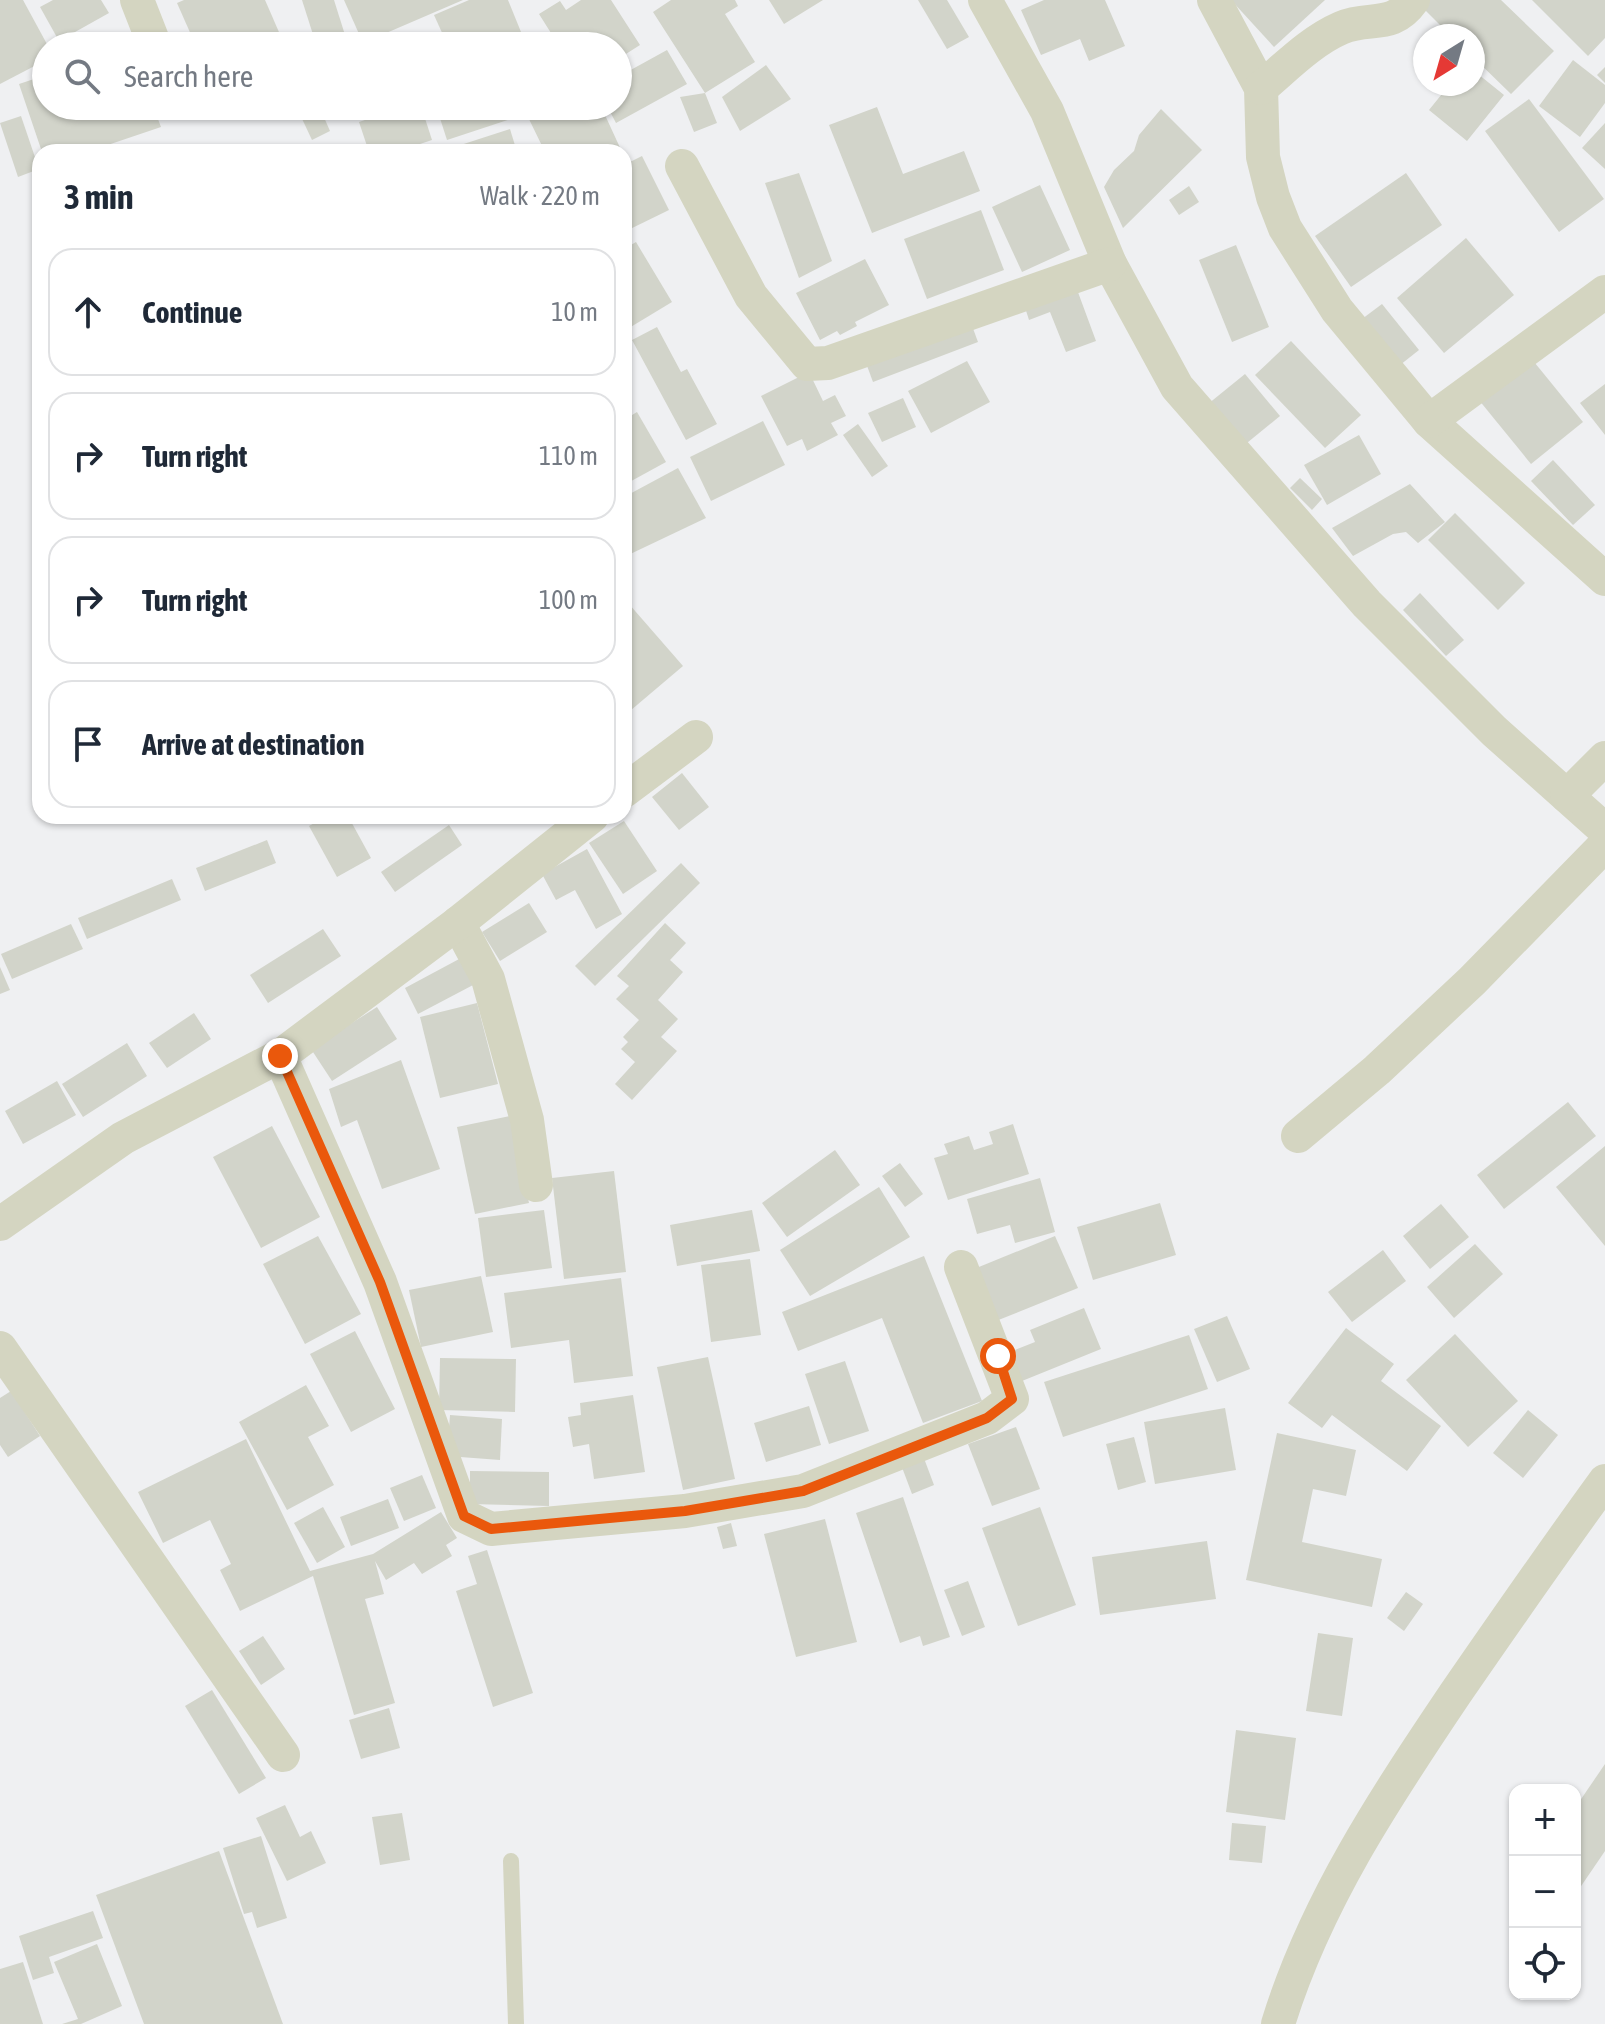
<!DOCTYPE html>
<html lang="en">
<head>
<meta charset="utf-8">
<style>
	body { margin:0; font-family:"Asap Condensed",sans-serif; background:#f2f2f3; color:#1f2937 }
	.controls { position:absolute; right:24px; bottom:24px; display:grid; overflow:hidden; border-radius:16px; box-shadow:0 2px 6px #0004 }
	.controls button { width:72px; height:72px; display:grid; place-items:center; padding:0; border:0; border-bottom:2px solid #e0e1e3; background:#fff; color:#1f2937; font:40px sans-serif }
	.compass { position:absolute; left:1413px; top:24px; width:72px; height:72px; border-radius:50%; background:#fff; box-shadow:0 2px 6px #0004; rotate:217deg }
	.stop { position:absolute; width:24px; height:24px; margin:-18px; border:6px solid #ea580c; border-radius:50%; background:#fff }
	.stop.end { background:#ea580c; border-color:#fff; box-shadow:0 2px 8px #0008 }
	.list { margin:0; padding:0; list-style:none }
	h2 { display:flex; justify-content:space-between; align-items:center; height:104px; margin:0; padding:0 32px; font-size:34px }
	h2 small { font-size:26px; font-weight:400; color:#747a83 }
	.list li { display:grid; grid-template-columns:52px 1fr auto; gap:24px; align-items:center; box-sizing:border-box; height:128px; margin:0 16px 16px; padding:0 16px; border:2px solid #e0e1e3; border-radius:24px }
	.list b { display:block; font-size:30px; white-space:nowrap }
	.list em { font-size:26px; font-style:normal; color:#747a83 }
	.icon { flex:none; width:44px; height:44px; fill:none; stroke:currentColor; stroke-width:2; stroke-linecap:round; stroke-linejoin:round }
	.map { position:relative; flex:none; width:1605px; height:2024px; overflow:hidden }
	.search { position:absolute; background:#fff; box-shadow:0 2px 6px #0004; left:32px; top:32px; width:600px; height:88px; display:flex; align-items:center; gap:20px; box-sizing:border-box; padding:0 28px; border-radius:44px; color:#747a83; font-size:30px }
	.panel { position:absolute; background:#fff; box-shadow:0 2px 6px #0004; left:32px; top:144px; width:600px; height:680px; border-radius:24px }
	.map>svg:first-child { display:block }
</style>
</head>
<body>
<div class="map">
<svg width="1605" height="2024" viewBox="0 0 1605 2024">
	<rect width="100%" height="100%" fill="#eff0f2"/>
	<g fill="#d2d4ca">
		<path d="M0 0H23L48 46 46 60 0 84Z"/>
		<path d="M53 0H101L109 13 59 41 40 7Z"/>
		<path d="M184 0H265L282 39 266 46H196L177 3Z"/>
		<path d="M302 0H334L345 35 316 44Z"/>
		<path d="M344 0H463L363 43Z"/>
		<path d="M469 0H508L521 32 488 46H448L434 15Z"/>
		<path d="M581 0H611L640 45 618 59V46H548L556 41 539 14 560 1 566 10Z"/>
		<path d="M671 0H735L738 6 725 14 755 62 705 93 653 12Z"/>
		<path d="M769 0H823L784 24Z"/>
		<path d="M918 0H947L969 37 947 49Z"/>
		<path d="M1044 0H1105L1125 46 1089 61 1080 39 1041 55 1021 10Z"/>
		<path d="M1231 0H1325L1274 47Z"/>
		<path d="M1425 0H1501L1554 51 1511 94 1473 57V36H1451L1420 5Z"/>
		<path d="M1532 0H1605V38L1588 56Z"/>
		<path d="M397 33 402 46H367Z"/>
		<path d="M667 50 687 84 616 123 607 106H618V77Z"/>
		<path d="M1573 60 1605 85V103L1580 137 1539 106Z"/>
		<path d="M766 65 791 99 740 131 722 97Z"/>
		<path d="M1605 67V83L1597 75Z"/>
		<path d="M1473 70 1504 95 1467 141 1429 110 1450 84H1473Z"/>
		<path d="M46 75V106H153L161 127 87 152H42L19 84Z"/>
		<path d="M705 93 717 123 694 132 680 97Z"/>
		<path d="M1529 99 1604 199 1559 232 1485 131Z"/>
		<path d="M296 106H319L330 131 312 140Z"/>
		<path d="M406 106H421L432 140 396 152H369L359 122Z"/>
		<path d="M436 106H506L511 119 447 140Z"/>
		<path d="M563 106H580L591 118 605 115 622 152H545L527 115Z"/>
		<path d="M877 107 903 174 964 151 980 191 872 233 829 125Z"/>
		<path d="M1161 109 1202 150 1123 228 1104 187 1114 170 1134 151 1139 135Z"/>
		<path d="M21 116 39 169 18 177 0 123Z"/>
		<path d="M1605 123V169L1582 148Z"/>
		<path d="M510 129 517 152H442V151Z"/>
		<path d="M642 156 669 210 624 232V165Z"/>
		<path d="M799 173 832 261 799 278 765 183Z"/>
		<path d="M1406 173 1442 225 1351 287 1315 236Z"/>
		<path d="M1040 185 1070 250 1022 272 992 207Z"/>
		<path d="M1189 186 1199 202 1179 215 1169 200Z"/>
		<path d="M981 210 1004 270 927 299 904 239Z"/>
		<path d="M1466 238 1514 295 1444 353 1397 298Z"/>
		<path d="M636 242 672 302 629 328 624 319V249Z"/>
		<path d="M1236 245 1269 327 1232 342 1199 260Z"/>
		<path d="M865 259 889 305 855 322 857 326 840 335 837 331 820 340 796 293Z"/>
		<path d="M1072 276 1096 341 1066 352 1050 312 1029 320 1021 295Z"/>
		<path d="M1382 304 1419 350 1395 369 1358 322Z"/>
		<path d="M968 315 978 342 873 382 863 355Z"/>
		<path d="M657 327 681 372 687 369 717 424 686 440 632 340Z"/>
		<path d="M1291 341 1361 415 1325 448 1255 375Z"/>
		<path d="M1526 352 1583 422 1531 464 1474 394Z"/>
		<path d="M967 361 990 402 931 433 908 391Z"/>
		<path d="M809 372 823 401 835 395 846 416 831 423 838 435 807 451 802 439 787 446 761 396Z"/>
		<path d="M1245 374 1280 416 1242 447 1208 404Z"/>
		<path d="M1605 384V435L1580 403Z"/>
		<path d="M903 398 916 427 882 442 868 413Z"/>
		<path d="M637 412 666 462 624 485V420Z"/>
		<path d="M763 421 785 465 711 501 690 457Z"/>
		<path d="M858 424 888 466 872 477 843 435Z"/>
		<path d="M1359 435 1381 474 1327 505 1304 465Z"/>
		<path d="M1553 460 1595 505 1573 525 1531 481Z"/>
		<path d="M678 468 706 518 624 557V497Z"/>
		<path d="M1300 478 1322 499 1312 510 1290 488Z"/>
		<path d="M1410 484 1445 522 1418 543 1406 532 1393 534 1353 556 1332 528Z"/>
		<path d="M1455 513 1525 583 1498 610 1428 540Z"/>
		<path d="M1420 593 1464 640 1446 656 1403 610Z"/>
		<path d="M629 604 683 666 624 716V608Z"/>
		<path d="M682 773 709 807 679 830 652 797Z"/>
		<path d="M327 816H348L371 858 337 877 309 826Z"/>
		<path d="M624 821 657 871 623 894 589 843Z"/>
		<path d="M449 825 462 845 395 892 381 872Z"/>
		<path d="M267 840 276 863 205 891 196 868Z"/>
		<path d="M587 849 622 914 596 929 575 890 556 900 542 874Z"/>
		<path d="M681 863 700 883 595 986 575 966Z"/>
		<path d="M172 879 181 900 87 939 78 918Z"/>
		<path d="M529 903 547 932 500 961 482 932Z"/>
		<path d="M665 923 686 943 670 960 683 972 658 1000 678 1019 661 1037 677 1051 632 1100 615 1084 635 1062 621 1049 628 1042 623 1037 639 1020 616 999 629 986 617 976Z"/>
		<path d="M71 924 83 949 12 979 1 954Z"/>
		<path d="M323 929 341 956 268 1003 250 975Z"/>
		<path d="M461 958 475 984 418 1014 405 988Z"/>
		<path d="M0 967 10 990 0 994Z"/>
		<path d="M477 1003 498 1084 440 1098 420 1017Z"/>
		<path d="M377 1007 397 1039 332 1081 311 1049Z"/>
		<path d="M194 1013 211 1039 167 1068 149 1043Z"/>
		<path d="M127 1043 147 1076 83 1117 62 1084Z"/>
		<path d="M401 1060 440 1169 382 1189 357 1120 341 1127 329 1089Z"/>
		<path d="M57 1081 76 1115 23 1144 5 1111Z"/>
		<path d="M1568 1102 1596 1136 1504 1209 1477 1175Z"/>
		<path d="M510 1116 529 1203 475 1214 457 1127Z"/>
		<path d="M1013 1124 1029 1174 948 1200 934 1158 948 1154 944 1144 969 1136 974 1150 993 1144 989 1132Z"/>
		<path d="M272 1126 320 1217 261 1248 213 1157Z"/>
		<path d="M1605 1146V1246L1556 1187Z"/>
		<path d="M835 1150 860 1185 787 1237 762 1203Z"/>
		<path d="M900 1163 923 1194 905 1207 882 1176Z"/>
		<path d="M614 1171 626 1272 564 1279 552 1178Z"/>
		<path d="M1040 1178 1055 1232 1015 1243 1010 1225 977 1234 967 1199Z"/>
		<path d="M879 1187 910 1237 810 1296 780 1250Z"/>
		<path d="M1160 1203 1176 1255 1093 1280 1077 1227Z"/>
		<path d="M1441 1204 1469 1237 1430 1269 1403 1236Z"/>
		<path d="M544 1210 552 1268 486 1277 478 1218Z"/>
		<path d="M752 1210 760 1251 677 1266 670 1225Z"/>
		<path d="M318 1236 361 1314 305 1344 263 1264Z"/>
		<path d="M1055 1236 1078 1288 996 1321 974 1269Z"/>
		<path d="M1475 1244 1503 1274 1454 1318 1427 1287Z"/>
		<path d="M1383 1250 1406 1281 1352 1322 1328 1292Z"/>
		<path d="M924 1256 982 1401 923 1423 882 1318 798 1351 782 1312Z"/>
		<path d="M750 1259 761 1335 711 1342 701 1265Z"/>
		<path d="M481 1276 493 1332 421 1347 409 1290Z"/>
		<path d="M621 1278 633 1376 574 1383 569 1340 511 1348 504 1293Z"/>
		<path d="M1084 1308 1101 1349 1022 1381 1010 1352 1035 1342 1030 1330Z"/>
		<path d="M1227 1316 1250 1369 1217 1382 1194 1329Z"/>
		<path d="M1346 1328 1394 1364 1381 1381 1441 1426 1407 1471 1332 1415 1322 1428 1288 1403Z"/>
		<path d="M355 1331 395 1409 351 1432 310 1354Z"/>
		<path d="M1455 1334 1518 1401 1468 1447 1406 1380Z"/>
		<path d="M1189 1335 1208 1389 1063 1437 1044 1382Z"/>
		<path d="M708 1357 735 1479 683 1490 657 1367Z"/>
		<path d="M440 1358 516 1359 515 1412 439 1410Z"/>
		<path d="M845 1361 869 1431 829 1444 805 1374Z"/>
		<path d="M306 1385 329 1426 308 1437 334 1485 287 1510 239 1422Z"/>
		<path d="M11 1391 40 1436 8 1457 0 1445V1398Z"/>
		<path d="M633 1395 645 1472 594 1479 589 1444 573 1447 568 1417 581 1415 580 1403Z"/>
		<path d="M809 1406 821 1445 766 1462 754 1423Z"/>
		<path d="M1225 1408 1236 1470 1155 1484 1144 1422Z"/>
		<path d="M1528 1410 1558 1435 1523 1478 1493 1453Z"/>
		<path d="M450 1415 502 1419 500 1460 447 1456Z"/>
		<path d="M1016 1427 1040 1489 992 1506 968 1444Z"/>
		<path d="M1277 1433 1356 1450 1346 1496 1313 1489 1302 1542 1382 1559 1372 1607 1246 1580Z"/>
		<path d="M1134 1437 1146 1482 1118 1490 1106 1444Z"/>
		<path d="M246 1439 310 1571 373 1554 441 1512 457 1538 446 1545 452 1556 422 1574 414 1563 386 1580 375 1561 384 1594 365 1599 395 1703 354 1715 313 1576 240 1611 220 1570 231 1564 210 1520 163 1543 138 1492Z"/>
		<path d="M922 1453 934 1485 912 1494 900 1462Z"/>
		<path d="M470 1471 549 1472V1506L470 1504Z"/>
		<path d="M422 1475 436 1508 404 1521 390 1488Z"/>
		<path d="M903 1497 950 1637 923 1646 920 1636 900 1643 856 1513Z"/>
		<path d="M388 1499 399 1528 351 1546 340 1517Z"/>
		<path d="M323 1507 345 1547 317 1563 294 1523Z"/>
		<path d="M1040 1507 1076 1605 1018 1626 982 1528Z"/>
		<path d="M825 1519 857 1642 796 1657 764 1534Z"/>
		<path d="M731 1523 737 1546 723 1549 717 1527Z"/>
		<path d="M1207 1541 1216 1599 1100 1615 1092 1557Z"/>
		<path d="M487 1550 533 1693 493 1707 456 1591 477 1584 468 1556Z"/>
		<path d="M968 1581 985 1627 962 1636 944 1590Z"/>
		<path d="M1406 1592 1423 1604 1404 1631 1387 1618Z"/>
		<path d="M1318 1633 1353 1638 1342 1716 1306 1711Z"/>
		<path d="M263 1636 285 1669 261 1685 239 1651Z"/>
		<path d="M212 1690 266 1778 239 1794 185 1706Z"/>
		<path d="M389 1708 400 1748 361 1759 349 1720Z"/>
		<path d="M1236 1730 1296 1738 1285 1820 1226 1812Z"/>
		<path d="M1605 1764V1851L1575 1895V1808Z"/>
		<path d="M285 1805 300 1837 311 1831 326 1863 287 1881 256 1818Z"/>
		<path d="M402 1813 410 1860 380 1865 372 1817Z"/>
		<path d="M1232 1823 1266 1826 1262 1863 1229 1860Z"/>
		<path d="M261 1836 287 1918 257 1928 252 1912 244 1914 223 1848Z"/>
		<path d="M219 1851 283 2024H144L96 1895Z"/>
		<path d="M93 1911 103 1938 49 1957 54 1973 33 1980 19 1936Z"/>
		<path d="M97 1944 122 2006 81 2024H62L78 2019 54 1962Z"/>
		<path d="M23 1962 43 2024H0V1969Z"/>
	</g>
	<g fill="none" stroke-linecap="round" stroke-linejoin="round">
		<path stroke="#d4d5c1" stroke-width="16" d="M511 1861 516 2024"/>
		<g stroke="#d4d5c1" stroke-width="34">
			<path d="M137 0 155 46"/>
			<path d="M985 0 1047 111 1110 264 1177 387 1367 604 1494 731 1605 830"/>
			<path d="M1214 0 1261 88 1263 157 1273 197 1285 228 1337 310 1429 421 1605 579"/>
			<path d="M1261 88C1286 67 1311 41 1341 28 1370 15 1391 31 1413 0"/>
			<path d="M682 166 751 296 807 364 828 363 1110 264"/>
			<path d="M1429 421 1605 292"/>
			<path d="M624 791 696 737"/>
			<path d="M1567 796 1605 758"/>
			<path d="M458 923 488 979 527 1120 536 1185"/>
			<path d="M280 1056 380 1282 464 1516 491 1529 685 1511 803 1491 987 1418 1012 1399 961 1267"/>
			<path d="M1298 1136 1377 1070 1472 981 1605 845"/>
			<path d="M0 1224 123 1138 280 1056 458 923 592 816"/>
			<path d="M0 1348 283 1755"/>
			<path d="M1278 2024C1315 1903 1385 1798 1455 1694 1504 1623 1554 1551 1605 1481"/>
		</g>
	</g>
	<g fill="none" stroke-linecap="round" stroke-linejoin="round">
		<path stroke="#ea580c" stroke-width="10" d="M280 1056 380 1282 464 1516 491 1529 685 1511 803 1491 987 1418 1012 1399 998 1356"/>
	</g>
</svg>
<div class="controls">
<button>+</button>
<button>−</button>
<button><svg class="icon" aria-label="locate" viewBox="0 0 24 24"><circle cx="12" cy="12" r="6"/><path d="M12 2v4M12 18v4M2 12h4M18 12h4"/></svg></button>
</div>
<svg class="compass" viewBox="-18 -18 36 36"><path d="M0-13l5 13h-10z" fill="#e53935"/><path d="M0 13l5-13h-10z" fill="#747a83"/></svg>
<div class="stop" style="left:998px;top:1356px"></div>
<div class="stop end" style="left:280px;top:1056px"></div>
<div class="search"><svg class="icon" aria-label="search" viewBox="0 0 24 24"><circle cx="10" cy="10" r="6"/><path d="M15 15l6 6"/></svg>Search here</div>
<section class="panel">
<h2>3 min<small>Walk · 220 m</small></h2>
<ul class="list">
<li><svg class="icon" aria-label="ahead" viewBox="0 0 24 24"><path d="M12 20V5M6 11l6-6 6 6"/></svg><div><b>Continue</b></div><em>10 m</em></li>
<li><svg class="icon" aria-label="right" viewBox="0 0 24 24"><path d="M7 20v-9h11M14 6l5 5-5 5"/></svg><div><b>Turn right</b></div><em>110 m</em></li>
<li><svg class="icon" aria-label="right" viewBox="0 0 24 24"><path d="M7 20v-9h11M14 6l5 5-5 5"/></svg><div><b>Turn right</b></div><em>100 m</em></li>
<li><svg class="icon" aria-label="arrive" viewBox="0 0 24 24"><path d="M6 21V4h12l-3 4 3 4H6"/></svg><div><b>Arrive at destination</b></div></li>
</ul>
</section>
</div>
</body>
</html>
